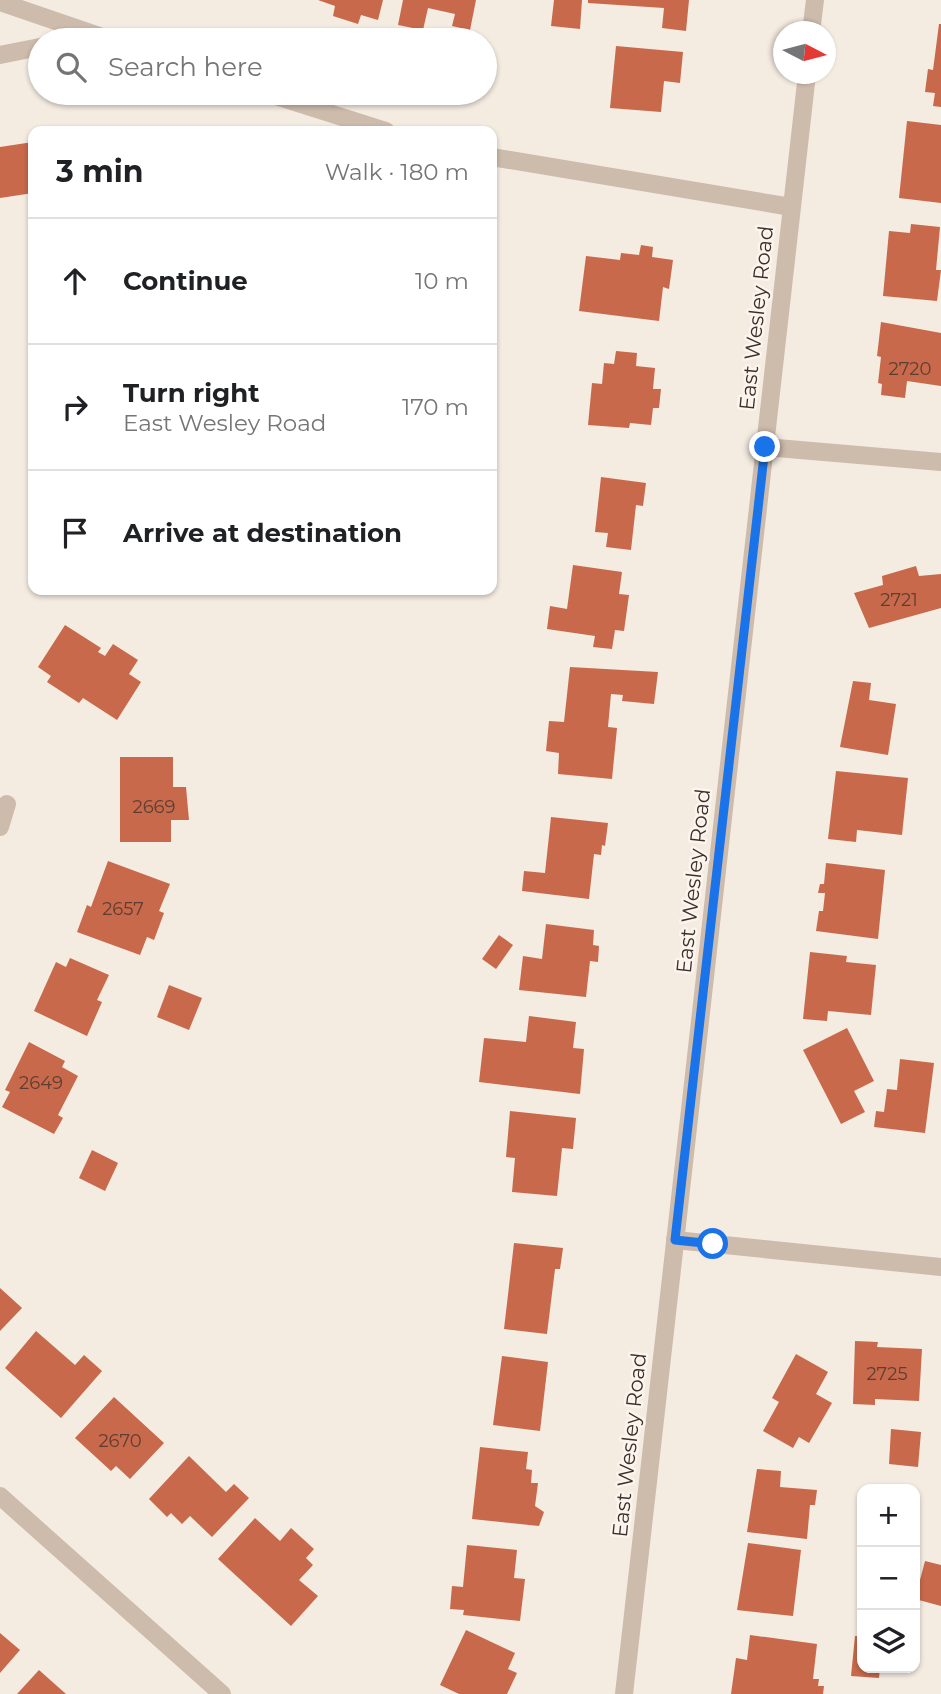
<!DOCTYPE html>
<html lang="en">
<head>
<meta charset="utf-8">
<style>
	body { margin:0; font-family:Montserrat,sans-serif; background:#f6f6f6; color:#202124 }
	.controls { position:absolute; right:21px; bottom:21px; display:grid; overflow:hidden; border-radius:14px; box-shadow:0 2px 5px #0004 }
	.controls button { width:63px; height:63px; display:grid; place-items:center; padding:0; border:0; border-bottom:2px solid #e0e0e0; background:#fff; color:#202124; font:35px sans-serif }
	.compass { position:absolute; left:773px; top:21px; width:63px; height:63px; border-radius:50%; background:#fff; box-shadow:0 2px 5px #0004; rotate:96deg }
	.stop { position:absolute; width:21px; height:21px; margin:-16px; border:5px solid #1a73e8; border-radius:50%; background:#fff }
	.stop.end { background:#1a73e8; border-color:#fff; box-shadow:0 2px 7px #0008 }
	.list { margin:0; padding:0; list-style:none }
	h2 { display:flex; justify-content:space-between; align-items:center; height:91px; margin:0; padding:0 28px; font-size:30px }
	h2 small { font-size:23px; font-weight:400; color:#757577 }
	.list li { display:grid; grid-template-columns:46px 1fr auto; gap:21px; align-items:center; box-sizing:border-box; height:126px; padding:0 28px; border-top:2px solid #e0e0e0 }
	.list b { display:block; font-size:26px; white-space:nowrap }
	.list p { margin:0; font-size:23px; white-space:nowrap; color:#757577 }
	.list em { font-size:23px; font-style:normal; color:#757577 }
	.icon { flex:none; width:38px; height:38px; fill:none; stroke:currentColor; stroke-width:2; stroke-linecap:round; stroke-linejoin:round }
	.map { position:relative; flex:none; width:941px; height:1694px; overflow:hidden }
	.search { position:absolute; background:#fff; box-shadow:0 2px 5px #0004; left:28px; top:28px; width:469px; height:77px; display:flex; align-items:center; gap:18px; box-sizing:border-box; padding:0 24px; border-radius:38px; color:#757577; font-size:26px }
	.panel { position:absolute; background:#fff; box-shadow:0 2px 5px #0004; left:28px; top:126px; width:469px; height:469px; border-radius:14px }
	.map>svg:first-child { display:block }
</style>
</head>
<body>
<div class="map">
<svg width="941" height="1694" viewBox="0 0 941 1694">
	<rect width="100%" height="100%" fill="#f4ebe1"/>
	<g fill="#c8694b">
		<path d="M318 0H383L378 20 361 15 358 24 333 16 335 6Z"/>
		<path d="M403 0H476L470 30 452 26 455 14 428 8 423 30 398 25Z"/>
		<path d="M554 0H582L580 29 551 26Z"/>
		<path d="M588 0H689L686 31 662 28 664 8 588 3Z"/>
		<path d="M939 24H941V107L933 106 935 93 925 92 928 69 933 70Z"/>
		<path d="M616 46 683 52 680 83 664 81 661 112 610 108Z"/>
		<path d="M907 121 941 125V203L899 198Z"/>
		<path d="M33 142V193L0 198V147Z"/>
		<path d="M911 224 940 227 936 270H941L937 301 883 296 889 231 910 233Z"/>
		<path d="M641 245 653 247 652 257 673 260 669 289 663 287 659 321 579 311 586 256 620 260 621 253 639 255Z"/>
		<path d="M881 322 941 333V386L907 381 905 398 881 395 882 384 878 383 881 357 877 356Z"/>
		<path d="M616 351 637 353 636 366 655 368 653 389H661L659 408H653L651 425 630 423 629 428 588 425 592 383 602 384 604 363 614 364Z"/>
		<path d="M601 477 646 483 643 506 636 505 631 550 606 547 608 533 595 532Z"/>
		<path d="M573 565 622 572 619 594 629 595 624 631 615 630 612 649 593 647 595 636 547 629 550 606 567 609Z"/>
		<path d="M916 566 919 576 941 574V608L869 628 854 593 883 585 882 576Z"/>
		<path d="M65 625 101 648 98 652 105 656 113 644 138 660 129 674 141 682 117 720 83 698 79 703 47 682 51 676 38 667Z"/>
		<path d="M570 667 658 672 654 704 622 701 623 695 611 694 608 727 617 728 612 779 558 774 559 753 546 751 549 721 564 722Z"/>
		<path d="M853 681 871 683 869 700 896 704 888 755 840 747Z"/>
		<path d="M120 757H173V787H186L189 820H171V842H120Z"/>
		<path d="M836 771 908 778 902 835 857 830 856 842 828 839Z"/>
		<path d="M551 817 608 823 605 846 602 845 601 855 594 854 589 899 522 891 524 871 545 873Z"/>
		<path d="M108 861 170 884 159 911 164 913 154 940 147 937 140 955 77 932 87 905 91 907Z"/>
		<path d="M826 863 885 870 878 939 816 931 819 911H823L825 893H818L820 884H824Z"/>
		<path d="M546 924 594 930 593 945 599 946 598 962 590 961 586 997 519 990 523 956 542 959Z"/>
		<path d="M499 935 513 945 496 969 482 959Z"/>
		<path d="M810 952 847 956 846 962 876 965 871 1015 828 1011 827 1021 803 1019Z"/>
		<path d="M70 958 109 975 97 1000 102 1002 87 1036 34 1011 56 962 66 967Z"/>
		<path d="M169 985 202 998 189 1030 157 1017Z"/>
		<path d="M529 1016 576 1022 573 1048 584 1049 580 1094 479 1082 484 1038 526 1042Z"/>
		<path d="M847 1028 874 1081 854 1091 865 1112 841 1124 803 1050Z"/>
		<path d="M29 1042 65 1061 62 1067 78 1076 58 1115 63 1118 54 1134 2 1107 10 1092 5 1090Z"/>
		<path d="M900 1059 934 1063 925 1133 874 1127 876 1111 884 1112 887 1089 897 1090Z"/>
		<path d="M510 1111 576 1118 573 1149 562 1148 557 1196 512 1192 515 1158 506 1157Z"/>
		<path d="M92 1150 118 1163 105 1191 79 1178Z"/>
		<path d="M514 1243 563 1248 560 1269H555L547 1334 504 1329Z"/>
		<path d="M0 1288 22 1308 0 1331Z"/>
		<path d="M36 1331 75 1365 84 1355 102 1371 61 1418 5 1368Z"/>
		<path d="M855 1341 878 1342 877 1347 922 1349 919 1401 875 1399V1405L853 1404Z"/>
		<path d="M796 1354 828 1372 816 1394 832 1403 809 1443 799 1437 793 1448 763 1431 779 1402 772 1398Z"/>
		<path d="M502 1356 548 1362 540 1431 493 1425Z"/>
		<path d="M114 1397 164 1443 130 1479 116 1466 111 1471 75 1438Z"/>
		<path d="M891 1429 921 1432 918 1467 889 1464Z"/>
		<path d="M480 1447 528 1452 526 1469 532 1470 531 1483H538L535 1506 544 1512 539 1526 472 1519Z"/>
		<path d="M189 1456 226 1492 234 1484 249 1498 212 1537 190 1516 182 1524 171 1513 167 1517 149 1499Z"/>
		<path d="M757 1469 781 1471 780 1487 817 1490 815 1505H810L807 1539 747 1532Z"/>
		<path d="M255 1518 280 1541 291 1528 314 1549 306 1558 313 1565 299 1580 318 1596 291 1626 218 1559Z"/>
		<path d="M748 1543 801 1550 793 1616 737 1610Z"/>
		<path d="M467 1545 517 1550 514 1578 525 1579 520 1621 463 1615 464 1610 450 1609 452 1586 463 1587Z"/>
		<path d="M925 1561 941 1565V1606L915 1599Z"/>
		<path d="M466 1630 515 1653 508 1669 517 1673 507 1694H459L440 1685Z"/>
		<path d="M0 1633 20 1650 0 1673Z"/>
		<path d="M750 1635 817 1644 813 1679H819L818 1686H824L823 1694H731L736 1658 747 1660Z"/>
		<path d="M855 1636H862V1668H880L879 1678 851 1676Z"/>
		<path d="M39 1670 66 1694H17Z"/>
	</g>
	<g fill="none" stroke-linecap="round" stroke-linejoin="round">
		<g stroke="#cdbbac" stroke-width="18">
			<path d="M0 2 111 40"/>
			<path d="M811 32 815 0"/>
			<path d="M0 55 40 47"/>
			<path d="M266 93 386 131"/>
			<path d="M492 157 791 207"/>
			<path d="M765 447 941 462"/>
			<path d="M0 827 7 804"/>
			<path d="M675 1240 941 1267"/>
			<path d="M0 1496 222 1694"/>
			<path d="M624 1694 807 74"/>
		</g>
	</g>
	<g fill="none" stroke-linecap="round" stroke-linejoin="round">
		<path stroke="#1a73e8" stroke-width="9" d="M713 1244 675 1240 765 447"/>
	</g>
	<g text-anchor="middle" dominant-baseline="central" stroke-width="5" stroke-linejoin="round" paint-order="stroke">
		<g font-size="18" fill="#5e3e33">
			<text x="910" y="369">2720</text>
			<text x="899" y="600">2721</text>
			<text x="154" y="807">2669</text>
			<text x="123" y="909">2657</text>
			<text x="41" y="1083">2649</text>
			<text x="887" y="1374">2725</text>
			<text x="120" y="1441">2670</text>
		</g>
		<g font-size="21" fill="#3b302b" stroke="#fbf5ee">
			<text transform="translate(756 318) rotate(-84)">East Wesley Road</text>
			<text transform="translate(693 881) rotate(-84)">East Wesley Road</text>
			<text transform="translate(629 1445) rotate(-84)">East Wesley Road</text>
		</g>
	</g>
</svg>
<div class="controls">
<button>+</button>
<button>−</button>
<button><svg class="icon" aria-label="layers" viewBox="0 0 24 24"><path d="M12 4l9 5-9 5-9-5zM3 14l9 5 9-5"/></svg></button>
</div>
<svg class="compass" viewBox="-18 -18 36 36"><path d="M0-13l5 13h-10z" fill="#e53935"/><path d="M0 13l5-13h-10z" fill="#757577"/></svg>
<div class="stop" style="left:713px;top:1244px"></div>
<div class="stop end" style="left:765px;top:447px"></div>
<div class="search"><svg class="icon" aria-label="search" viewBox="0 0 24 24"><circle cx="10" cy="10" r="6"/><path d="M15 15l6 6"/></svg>Search here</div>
<section class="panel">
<h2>3 min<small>Walk · 180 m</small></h2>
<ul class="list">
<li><svg class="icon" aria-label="ahead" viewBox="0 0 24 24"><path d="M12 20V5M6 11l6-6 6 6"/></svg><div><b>Continue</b></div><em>10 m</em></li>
<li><svg class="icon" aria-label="right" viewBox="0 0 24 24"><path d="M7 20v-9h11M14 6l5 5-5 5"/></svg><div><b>Turn right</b><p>East Wesley Road</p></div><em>170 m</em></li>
<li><svg class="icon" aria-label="arrive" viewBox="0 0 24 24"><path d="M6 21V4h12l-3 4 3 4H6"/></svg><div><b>Arrive at destination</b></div></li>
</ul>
</section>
</div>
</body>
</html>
